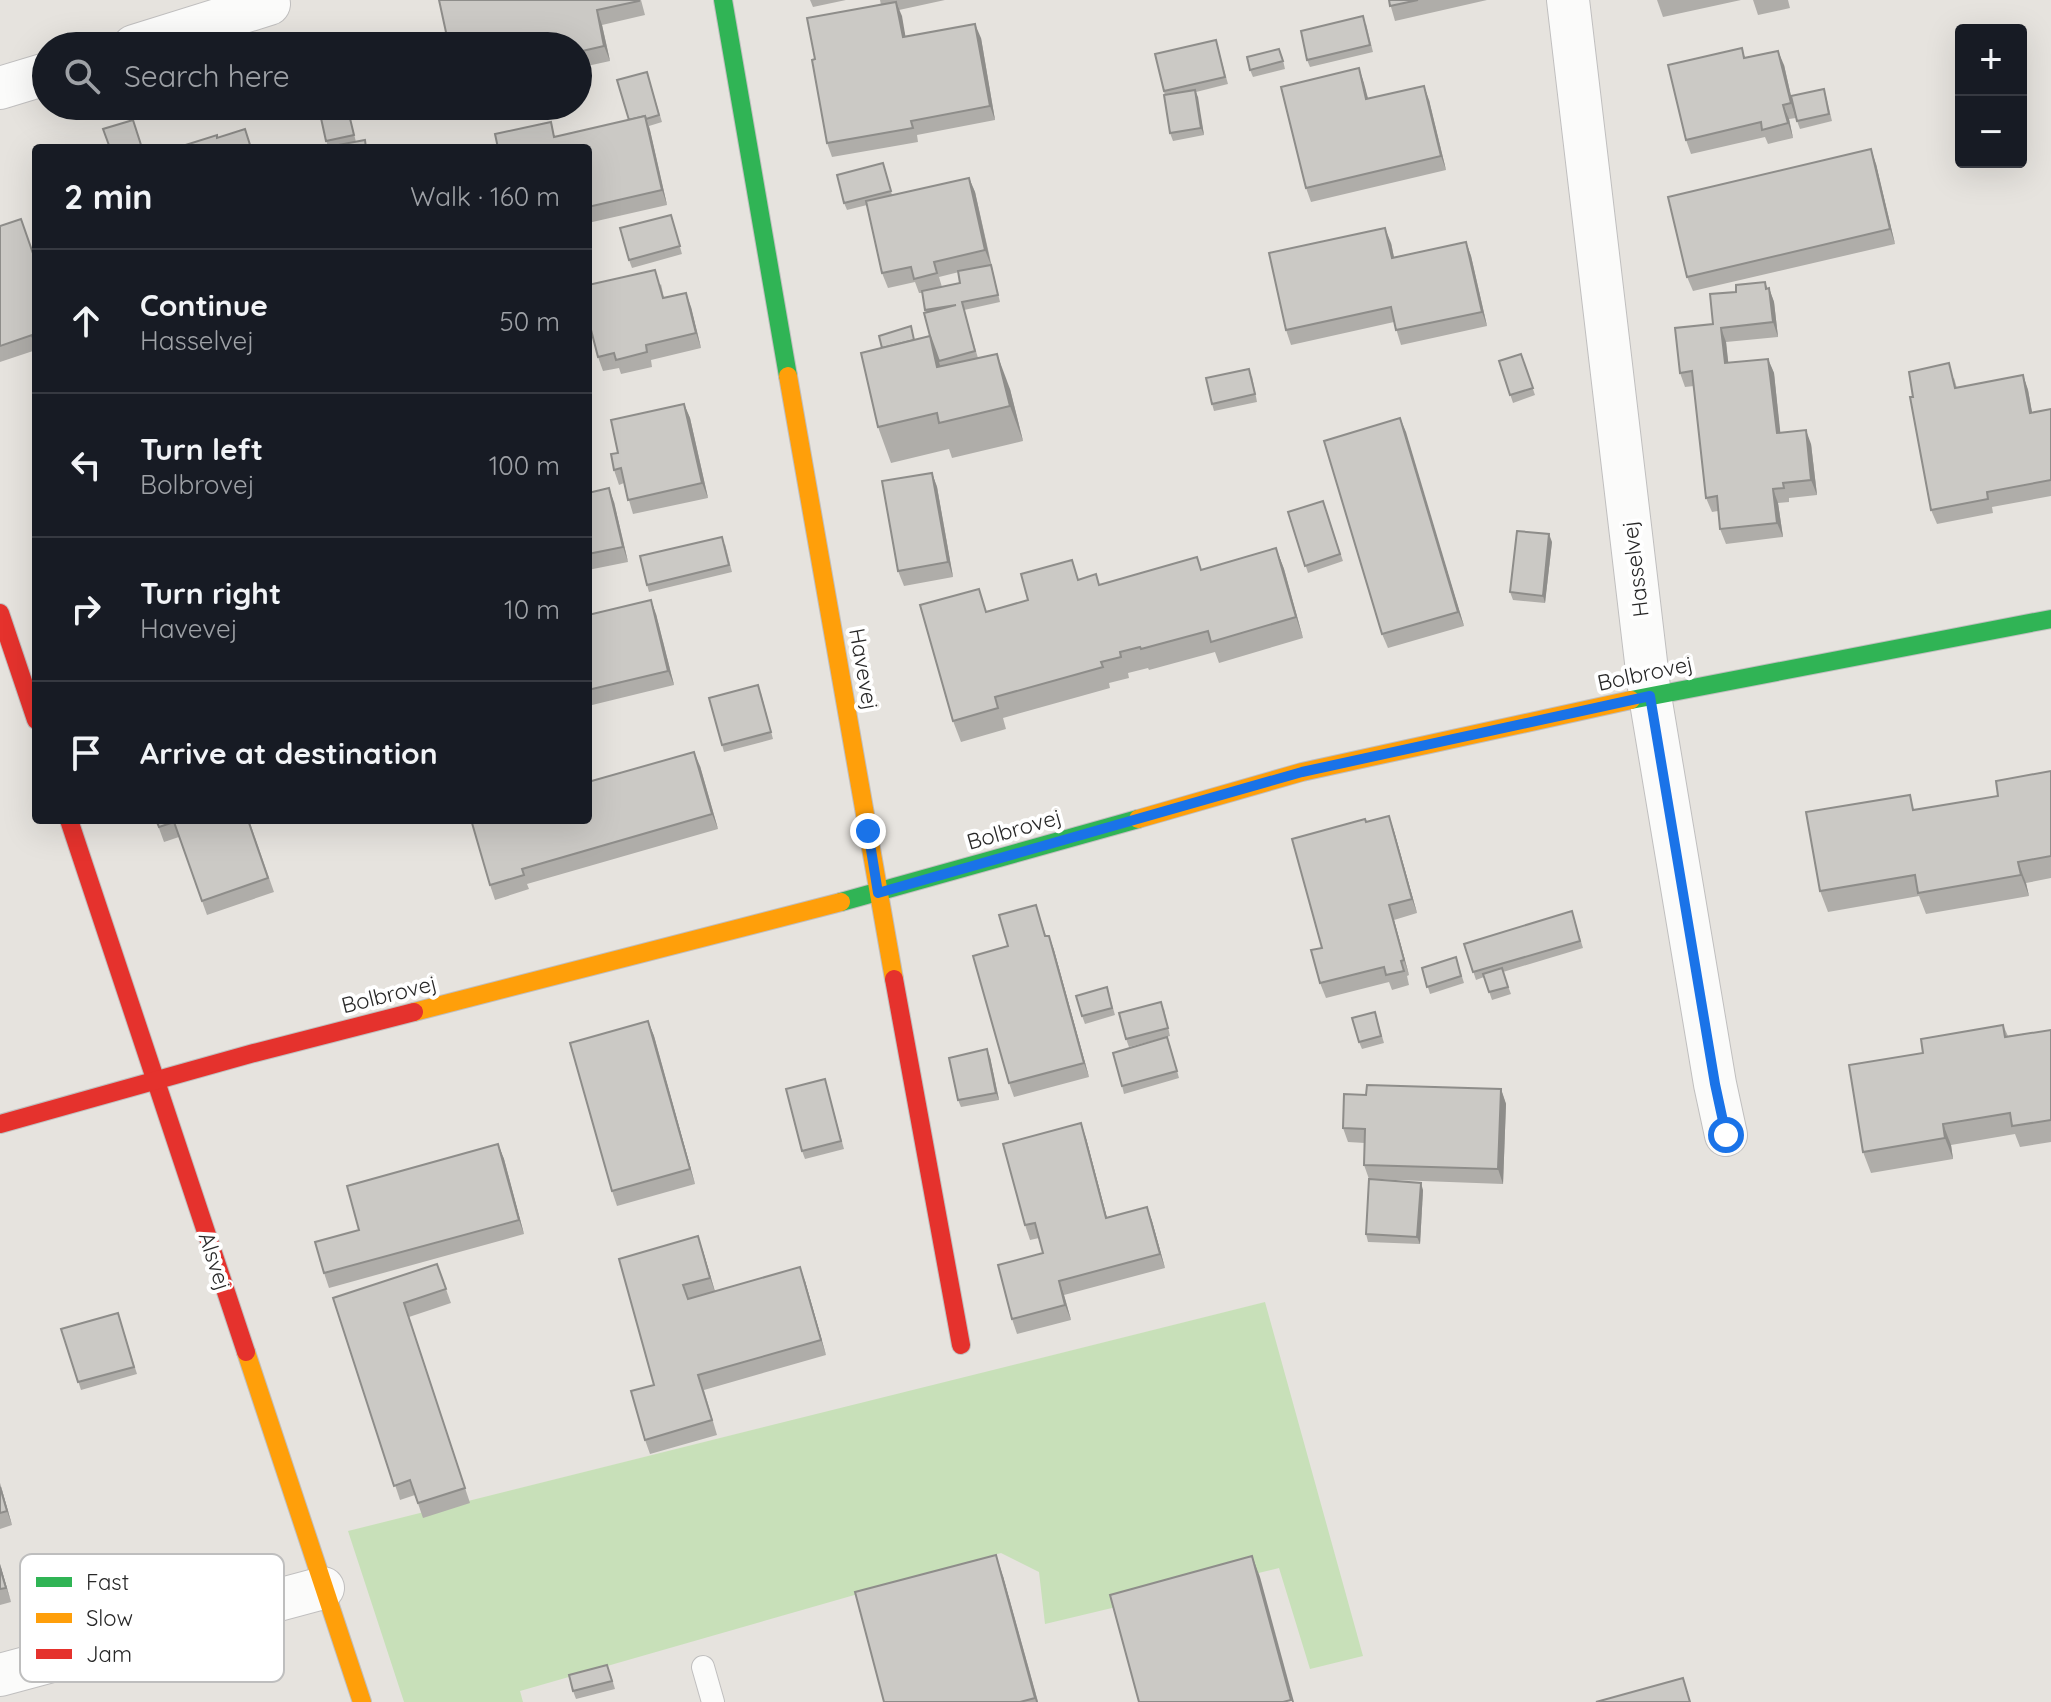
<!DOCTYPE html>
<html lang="en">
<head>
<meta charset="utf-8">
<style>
	body { margin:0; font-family:Quicksand,sans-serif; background:#242831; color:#f1f3f6 }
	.controls { position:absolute; right:24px; top:24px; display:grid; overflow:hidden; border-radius:8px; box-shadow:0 8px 32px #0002 }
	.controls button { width:72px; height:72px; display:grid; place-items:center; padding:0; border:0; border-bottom:2px solid #363941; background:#171b24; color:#f1f3f6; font:40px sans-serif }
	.stop { position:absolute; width:24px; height:24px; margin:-18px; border:6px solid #1a73e8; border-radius:50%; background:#fff }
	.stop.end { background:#1a73e8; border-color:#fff; box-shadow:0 2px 8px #0008 }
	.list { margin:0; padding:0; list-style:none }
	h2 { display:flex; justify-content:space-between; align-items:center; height:104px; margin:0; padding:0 32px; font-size:34px }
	h2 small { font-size:26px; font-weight:400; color:#9ea1a6 }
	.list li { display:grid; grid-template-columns:52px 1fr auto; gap:24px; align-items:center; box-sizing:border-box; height:144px; padding:0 32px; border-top:2px solid #363941 }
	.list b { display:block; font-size:30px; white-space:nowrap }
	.list p { margin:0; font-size:26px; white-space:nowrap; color:#9ea1a6 }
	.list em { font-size:26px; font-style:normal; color:#9ea1a6 }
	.icon { flex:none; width:44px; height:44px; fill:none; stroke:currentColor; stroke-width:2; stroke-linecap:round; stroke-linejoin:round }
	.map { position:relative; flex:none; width:2051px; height:1702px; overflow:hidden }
	.search { position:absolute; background:#171b24; box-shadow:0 8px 32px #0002; left:32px; top:32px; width:560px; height:88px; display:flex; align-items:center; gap:20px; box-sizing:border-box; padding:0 28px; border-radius:44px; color:#9ea1a6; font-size:30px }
	.panel { position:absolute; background:#171b24; box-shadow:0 8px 32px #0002; left:32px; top:144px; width:560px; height:680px; border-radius:8px }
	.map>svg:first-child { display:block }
</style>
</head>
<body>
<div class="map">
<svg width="2051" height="1702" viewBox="0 0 2051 1702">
	<rect width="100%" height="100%" fill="#e6e3de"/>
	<path fill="#c8e0b9" d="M1265 1302 1363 1656 1310 1669 1279 1568 1045 1624 1039 1572 1001 1553 520 1691 523 1702H404L348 1531Z"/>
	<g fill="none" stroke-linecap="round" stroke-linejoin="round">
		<g stroke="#c0bfbf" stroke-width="24">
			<path id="lane" d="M703 1667 713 1702"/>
		</g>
		<g stroke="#c0bfbf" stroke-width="44">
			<g id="street">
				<path d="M1568 0 1650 696 1715 1084 1726 1135"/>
				<path d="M134 46 269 4"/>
				<path d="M0 88 46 74"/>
				<path d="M0 1675 323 1588"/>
			</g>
		</g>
		<g stroke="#c0bfbf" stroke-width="20">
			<g id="fast">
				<path d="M723 0 788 376"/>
				<path d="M1631 700 2051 619"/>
				<path d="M841 902 1138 819"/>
			</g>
		</g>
		<g stroke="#c0bfbf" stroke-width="20">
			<g id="slow">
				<path d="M788 376 894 979"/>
				<path d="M1138 819 1302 772 1631 700"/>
				<path d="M414 1012 841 902"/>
				<path d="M246 1352 362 1702"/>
			</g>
		</g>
		<g stroke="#c0bfbf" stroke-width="20">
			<g id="jam">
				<path d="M0 613 36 720"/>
				<path d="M69 820 246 1352"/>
				<path d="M894 979 961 1345"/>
				<path d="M0 1124 254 1053 414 1012"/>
			</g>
		</g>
		<use href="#lane" stroke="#fbfbfa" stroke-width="22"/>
		<use href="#street" stroke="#fbfbfa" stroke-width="42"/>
		<use href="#fast" stroke="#30b455" stroke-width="18"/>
		<use href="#slow" stroke="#ff9f0a" stroke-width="18"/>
		<use href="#jam" stroke="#e5322d" stroke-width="18"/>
	</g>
	<g fill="#afada9" fill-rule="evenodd">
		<path d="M439 0H641L645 15 602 25 610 61 578 68V46Z"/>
		<path d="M810 0H846L813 7Z"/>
		<path d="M880 0H945L899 10 905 36 981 38 995 120 917 135 918 142 832 157 827 143 815 59 881 5Z"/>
		<path d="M1389 0H1487L1395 21Z"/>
		<path d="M1657 0H1741L1663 17Z"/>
		<path d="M1753 0H1788L1790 8 1758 15Z"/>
		<path d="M1366 24 1373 52 1310 67 1307 60Z"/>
		<path d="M1216 40 1228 84 1196 92 1204 135 1173 141 1170 133 1164 91Z"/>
		<path d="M1742 48 1745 58 1784 65 1796 118 1789 119 1793 138 1768 144 1765 137 1691 154 1686 140Z"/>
		<path d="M1282 56 1285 69 1253 77 1250 70Z"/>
		<path d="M1359 68 1368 99 1429 100 1446 170 1311 202 1306 188Z"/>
		<path d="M649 79 662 122 649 126 667 205 588 223V148L556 137 629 120Z"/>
		<path d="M1826 96 1832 121 1800 129 1797 121Z"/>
		<path d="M454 106H493L457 114Z"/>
		<path d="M348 110 356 142 368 148 338 147 329 148 326 141Z"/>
		<path d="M883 163 892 195 969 178 975 192 1000 302 964 310 978 358 1010 389 1023 441 952 458 949 449 891 463 878 427 915 340 930 336 922 293H919L915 282 888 288 882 273 867 205 847 210 844 203ZM959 272 960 283 942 287 939 277Z"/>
		<path d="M1876 164 1895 244 1693 291 1687 277Z"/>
		<path d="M671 215 682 254 632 268 629 260Z"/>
		<path d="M0 226 36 350 0 362Z"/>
		<path d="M1466 242 1471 256 1487 326 1401 345 1394 322 1291 345 1286 330 1391 243 1394 257Z"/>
		<path d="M1765 282 1767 289 1769 288 1774 302 1778 337 1726 342 1728 363 1768 359 1774 373 1780 433 1811 444 1817 495 1789 498V502L1778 503 1783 537 1726 544 1720 529 1718 511 1712 512 1706 498 1694 386 1685 387 1680 373 1713 324 1736 292Z"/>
		<path d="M661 284 664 298 691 307 701 348 651 360 652 367 621 374 619 368 603 371 598 357Z"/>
		<path d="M1521 354 1535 395 1513 403 1499 361Z"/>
		<path d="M2023 375 2028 390 2032 413 2051 409V496L1992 507 1993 513 1937 524 1931 510 1913 397 1954 378 1957 388Z"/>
		<path d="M1252 376 1257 402 1214 411 1212 404Z"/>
		<path d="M684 404 690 418 708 498 633 514 624 483 619 485 614 470 618 453Z"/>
		<path d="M1400 418 1464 626 1388 648 1382 634Z"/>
		<path d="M932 473 937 487 953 577 904 586 898 571Z"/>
		<path d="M588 493 614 502 628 562 588 570Z"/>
		<path d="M1323 501 1343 561 1308 573 1288 512Z"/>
		<path d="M1552 542 1545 603 1513 600 1510 592Z"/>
		<path d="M725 544 732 572 649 592 647 585Z"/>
		<path d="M1276 548 1284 569 1303 638 1219 663 1215 652 1149 670 1148 668 1128 673 1129 678 1109 683 1110 688 1003 718 1006 729 961 742 953 721 987 611 1028 600 1079 579 1100 585 1202 570Z"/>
		<path d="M656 614 674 685 588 706V615Z"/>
		<path d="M761 693 773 739 724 752 722 745Z"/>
		<path d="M700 766 718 829 527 884 529 889 495 900 490 885Z"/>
		<path d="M2051 771V878L2026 883 2029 896 1926 914 1919 896 1828 912 1820 891 1916 810 1998 796Z"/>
		<path d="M1389 816 1394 831 1417 913 1394 920 1409 975 1407 976 1409 985 1392 990 1389 982 1326 998 1320 983 1322 948 1366 822Z"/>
		<path d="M156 820H249L274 892 207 915 179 837 164 842Z"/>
		<path d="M1036 905 1046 936H1049L1054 950 1089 1077 1014 1097 1009 1083Z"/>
		<path d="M1572 911 1583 948 1503 972 1511 994 1492 1000 1484 977 1476 980 1464 944Z"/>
		<path d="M1456 957 1464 983 1430 994 1422 968Z"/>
		<path d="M1107 987 1115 1015 1085 1024 1082 1016Z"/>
		<path d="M1164 1009 1170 1036 1129 1047 1126 1039Z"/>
		<path d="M1377 1019 1384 1043 1362 1049 1359 1042Z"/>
		<path d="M648 1021 654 1036 695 1184 617 1206 612 1191Z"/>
		<path d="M2003 1025 2008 1036 2051 1030V1142L2020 1147 2015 1134 1951 1145 1953 1159 1871 1173 1863 1152 1923 1053Z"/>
		<path d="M1170 1045 1179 1078 1124 1094 1122 1086Z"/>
		<path d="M990 1057 999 1100 961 1107 958 1100Z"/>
		<path d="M825 1079 844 1149 805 1159 802 1151Z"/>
		<path d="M1501 1089 1506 1104 1503 1184 1369 1179 1364 1165 1365 1143 1348 1142 1343 1128 1366 1095Z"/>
		<path d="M1086 1138 1107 1218 1147 1207 1152 1221 1165 1268 1064 1295 1071 1320 1017 1334 1012 1319 1043 1253 1039 1238 1030 1240 1025 1225Z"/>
		<path d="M498 1144 504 1159 524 1234 329 1288 324 1273 359 1230Z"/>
		<path d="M1423 1190 1420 1244 1368 1242 1366 1234Z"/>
		<path d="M703 1251 715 1291 805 1281 826 1355 704 1390 717 1435 650 1454 645 1440 654 1385 619 1259Z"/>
		<path d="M437 1264 451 1303 409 1317 470 1503 423 1518 415 1495 400 1500 333 1298Z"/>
		<path d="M118 1313 137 1374 81 1390 61 1329Z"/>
		<path d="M0 1483 12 1525 0 1529Z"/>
		<path d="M0 1564 11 1602 0 1605Z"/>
		<path d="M1003 1576 1038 1702H884Z"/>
		<path d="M610 1672 615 1689 576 1699 573 1691Z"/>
	</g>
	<g fill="#8e8d8a">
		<path d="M896 2 902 16 908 51 903 37Z"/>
		<path d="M597 10 602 25 610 61 604 46Z"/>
		<path d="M975 24 981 38 995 120 990 106Z"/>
		<path d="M1778 51 1784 65 1796 118 1791 103Z"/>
		<path d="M1359 68 1364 83 1372 114 1366 99Z"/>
		<path d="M1424 86 1429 100 1446 170 1441 156Z"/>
		<path d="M1195 90 1198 97 1204 135 1201 128Z"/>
		<path d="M1783 105 1789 119 1793 138 1788 123Z"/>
		<path d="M645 116 650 130 667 205 662 190Z"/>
		<path d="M1871 149 1876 164 1895 244 1890 229Z"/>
		<path d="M969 178 975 192 991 265 985 250Z"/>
		<path d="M1385 228 1391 243 1397 272 1392 258Z"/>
		<path d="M1466 242 1471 256 1487 326 1482 312Z"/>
		<path d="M1765 282 1770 296 1769 288 1774 302 1778 337 1773 322Z"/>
		<path d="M686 293 691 307 701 348 696 333Z"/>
		<path d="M1721 328 1726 342 1730 378 1725 363Z"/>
		<path d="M930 336 942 371 937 367Z"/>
		<path d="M997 354 1010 389 1023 441 1010 406Z"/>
		<path d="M1768 359 1774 373 1782 448 1777 433Z"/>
		<path d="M2023 375 2028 390 2035 428 2030 413Z"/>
		<path d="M684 404 690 418 708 498 702 483Z"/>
		<path d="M1400 418 1406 432 1464 626 1458 612Z"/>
		<path d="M1806 430 1811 444 1817 495 1811 480Z"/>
		<path d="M932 473 937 487 953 577 948 562Z"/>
		<path d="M609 488 614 502 628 562 623 547Z"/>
		<path d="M1773 489 1778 503 1783 537 1777 523Z"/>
		<path d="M1549 534 1552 542 1545 603 1543 596Z"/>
		<path d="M1276 548 1284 569 1303 638 1296 617Z"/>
		<path d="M651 600 656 614 674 685 668 671Z"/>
		<path d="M694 752 700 766 718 829 712 814Z"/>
		<path d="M1389 816 1394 831 1417 913 1412 899Z"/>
		<path d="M2018 862 2026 883 2029 896 2021 875Z"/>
		<path d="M1389 905 1394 920 1409 975 1404 960Z"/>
		<path d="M1049 936 1054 950 1089 1077 1084 1063Z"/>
		<path d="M648 1021 654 1036 695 1184 690 1169Z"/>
		<path d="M987 1049 990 1057 999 1100 996 1093Z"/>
		<path d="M1501 1089 1506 1104 1503 1184 1498 1169Z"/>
		<path d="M1081 1123 1086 1138 1111 1233 1106 1218Z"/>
		<path d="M1943 1124 1951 1145 1953 1159 1945 1138Z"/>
		<path d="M498 1144 504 1159 524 1234 519 1220Z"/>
		<path d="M1421 1183 1423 1190 1420 1244 1417 1237Z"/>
		<path d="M1147 1207 1152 1221 1165 1268 1160 1254Z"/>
		<path d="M698 1236 703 1251 715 1292 710 1278Z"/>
		<path d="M800 1267 805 1281 826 1355 821 1340Z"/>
		<path d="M1059 1281 1064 1295 1071 1320 1065 1305Z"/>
		<path d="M0 1483 12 1525 7 1511Z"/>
		<path d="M996 1555 1003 1576 1038 1702H1036Z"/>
		<path d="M1252 1556 1260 1577 1294 1702H1292Z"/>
		<path d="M0 1564 11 1602 0 1568Z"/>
	</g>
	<g fill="#cbc9c5" stroke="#8e8d8a" stroke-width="2">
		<path d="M439 0H639V1L597 10 604 46 578 52V46H449Z"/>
		<path d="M1389 0H1418L1390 6Z"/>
		<path d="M896 2 903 37 975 24 990 106 911 121 913 128 827 143 812 60 815 59 807 18Z"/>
		<path d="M1363 16 1370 45 1307 60 1301 31Z"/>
		<path d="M1216 40 1225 77 1164 91 1155 54Z"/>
		<path d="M1742 48 1744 58 1778 51 1791 103 1783 105 1788 123 1762 130 1761 122 1686 140 1668 65Z"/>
		<path d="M1279 49 1283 61 1250 70 1247 57Z"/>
		<path d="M1359 68 1366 99 1424 86 1441 156 1306 188 1281 87Z"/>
		<path d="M647 72 659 115 646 119 645 116 629 120 617 80Z"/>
		<path d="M1824 89 1829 114 1797 121 1791 96Z"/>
		<path d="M1195 90 1201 128 1170 133 1164 95Z"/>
		<path d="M332 106H347L354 135 326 141 319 109Z"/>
		<path d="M645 116 662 190 588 207V148H498L495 134 551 122 554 137Z"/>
		<path d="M133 120 142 148H110L103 129Z"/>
		<path d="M245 129 251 148H176L217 135V138Z"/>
		<path d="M365 140 366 148H338V145Z"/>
		<path d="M1871 149 1890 229 1687 277 1668 197Z"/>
		<path d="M883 163 891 191 844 203 837 175Z"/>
		<path d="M969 178 985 250 934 262 937 273 914 279 911 267 882 273 866 201Z"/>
		<path d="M671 215 680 246 629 260 620 228Z"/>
		<path d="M21 219 36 262V348L32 335 0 346V226Z"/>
		<path d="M1385 228 1392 258 1466 242 1482 312 1396 330 1391 307 1286 330 1269 253Z"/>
		<path d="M991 265 998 295 962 302 975 351 939 361 930 336 924 313 956 305 925 310 922 291 960 283 958 271Z"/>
		<path d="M655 270 663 298 686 293 696 333 646 345 647 352 616 360 614 353 598 357 588 318V285Z"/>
		<path d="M1765 282 1766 289 1769 288 1773 322 1721 328 1725 363 1768 359 1777 433 1806 430 1811 480 1783 483 1784 488 1773 489 1777 523 1720 529 1717 496 1706 498 1692 371 1680 373 1675 328 1713 324 1710 294 1736 292V285Z"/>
		<path d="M911 326 914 340 882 348 879 336Z"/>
		<path d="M930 336 937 367 997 354 1010 406 939 423 937 413 878 427 861 353Z"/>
		<path d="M1521 354 1533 388 1510 395 1499 361Z"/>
		<path d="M1949 363 1955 388 2023 375 2030 413 2051 409V480L1987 492 1988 499 1931 510 1910 397H1913L1909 372Z"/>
		<path d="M1249 369 1255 394 1212 404 1206 378Z"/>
		<path d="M684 404 702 483 628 500 621 468 614 470 611 454 618 453 611 420Z"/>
		<path d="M1400 418 1458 612 1382 634 1324 441Z"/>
		<path d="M932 473 948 562 898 571 882 481Z"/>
		<path d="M609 488 623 547 588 554V493Z"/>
		<path d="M1323 501 1340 554 1305 566 1288 512Z"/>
		<path d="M1517 531 1549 534 1543 596 1510 592Z"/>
		<path d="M722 537 729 565 647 585 640 556Z"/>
		<path d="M1276 548 1296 617 1211 642 1208 631 1141 649 1140 647 1120 652 1121 657 1101 662 1103 667 995 697 998 708 953 721 920 605 979 589 986 612 1028 600 1021 574 1072 560 1078 580 1096 574 1099 585 1197 557 1201 570Z"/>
		<path d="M651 600 668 671 588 690V615Z"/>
		<path d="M758 685 771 732 722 745 709 698Z"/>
		<path d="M694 752 712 814 522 869 524 875 490 885 472 823 483 820H588V782Z"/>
		<path d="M2051 771V856L2018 862 2021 875 1918 893 1915 875 1820 891 1806 812 1910 795 1913 810 1998 796 1996 781Z"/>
		<path d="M1389 816 1412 899 1389 905 1404 960 1401 961 1404 971 1386 975 1384 967 1320 983 1311 950 1322 948 1292 839 1365 819 1366 822Z"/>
		<path d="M156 820H248L268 878 202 901 174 822 159 827Z"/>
		<path d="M1036 905 1045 936H1049L1084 1063 1009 1083 973 956 1008 946 999 915Z"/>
		<path d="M1572 911 1580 941 1473 972 1464 944Z"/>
		<path d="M1456 957 1461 976 1427 987 1422 968Z"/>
		<path d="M1502 968 1508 987 1489 992 1483 974Z"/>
		<path d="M1107 987 1112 1008 1082 1016 1076 996Z"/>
		<path d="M1161 1002 1168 1028 1126 1039 1119 1013Z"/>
		<path d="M1375 1012 1381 1036 1359 1042 1352 1018Z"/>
		<path d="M648 1021 690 1169 612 1191 570 1043Z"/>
		<path d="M2003 1025 2005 1037 2051 1030V1120L2012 1126 2010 1113 1943 1124 1945 1138 1863 1152 1849 1065 1923 1053 1921 1039Z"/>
		<path d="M1167 1037 1177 1071 1122 1086 1113 1053Z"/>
		<path d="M987 1049 996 1093 958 1100 949 1058Z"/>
		<path d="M825 1079 841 1141 802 1151 786 1089Z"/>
		<path d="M1367 1085 1501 1089 1498 1169 1364 1165 1365 1129 1343 1128 1344 1094 1366 1095Z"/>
		<path d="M1081 1123 1106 1218 1147 1207 1160 1254 1059 1281 1065 1305 1012 1319 998 1265 1043 1253 1035 1223 1025 1225 1003 1144Z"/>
		<path d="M498 1144 519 1220 324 1273 315 1242 359 1230 347 1186Z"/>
		<path d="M1369 1179 1421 1183 1417 1237 1366 1234Z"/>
		<path d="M698 1236 710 1278 683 1285 688 1299 800 1267 821 1340 698 1375 712 1420 645 1440 631 1391 654 1385 619 1259Z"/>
		<path d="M437 1264 446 1289 404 1303 465 1488 418 1503 410 1480 394 1486 333 1298Z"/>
		<path d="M118 1313 134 1367 78 1382 61 1329Z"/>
		<path d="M0 1487 7 1511 0 1513Z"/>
		<path d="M996 1555 1035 1698 1020 1702H884L855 1592Z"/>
		<path d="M1252 1556 1291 1700 1283 1702H1139L1110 1595Z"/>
		<path d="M0 1568 6 1588 0 1589Z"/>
		<path d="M607 1665 612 1681 573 1691 569 1675Z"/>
		<path d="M1683 1678 1690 1702H1596Z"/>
	</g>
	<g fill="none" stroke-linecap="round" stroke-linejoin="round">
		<path stroke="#1a73e8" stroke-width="10" d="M868 831 878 893 1302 772 1650 696 1715 1084 1726 1135"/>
	</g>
	<g text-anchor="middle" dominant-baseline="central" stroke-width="8" stroke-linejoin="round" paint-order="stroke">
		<g font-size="22" fill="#282828" stroke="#fff">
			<text transform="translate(1635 569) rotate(-97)">Hasselvej</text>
			<text transform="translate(864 669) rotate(80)">Havevej</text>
			<text transform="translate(1645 673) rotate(-12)">Bolbrovej</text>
			<text transform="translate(1014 829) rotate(-16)">Bolbrovej</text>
			<text transform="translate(389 994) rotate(-14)">Bolbrovej</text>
			<text transform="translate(215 1261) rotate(72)">Alsvej</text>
		</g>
	</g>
	<rect x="20" y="1554" width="264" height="128" rx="12" fill="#fff" stroke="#bebebe" stroke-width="2"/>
	<rect x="36" y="1577" width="36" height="10" fill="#30b455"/>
	<rect x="36" y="1613" width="36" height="10" fill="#ff9f0a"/>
	<rect x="36" y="1649" width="36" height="10" fill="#e5322d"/>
	<g font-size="22" fill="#282828">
		<text x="86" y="1590">Fast</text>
		<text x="86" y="1626">Slow</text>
		<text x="86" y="1662">Jam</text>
	</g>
</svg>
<div class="controls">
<button>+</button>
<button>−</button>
</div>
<div class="stop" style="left:1726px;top:1135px"></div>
<div class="stop end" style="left:868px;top:831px"></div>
<div class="search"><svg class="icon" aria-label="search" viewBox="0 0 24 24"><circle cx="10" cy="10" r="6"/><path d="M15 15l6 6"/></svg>Search here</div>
<section class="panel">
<h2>2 min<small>Walk · 160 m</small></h2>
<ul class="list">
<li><svg class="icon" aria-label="ahead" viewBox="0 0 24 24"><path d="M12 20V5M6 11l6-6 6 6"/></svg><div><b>Continue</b><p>Hasselvej</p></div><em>50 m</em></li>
<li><svg class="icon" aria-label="left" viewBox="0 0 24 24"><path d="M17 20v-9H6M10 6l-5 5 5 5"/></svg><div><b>Turn left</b><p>Bolbrovej</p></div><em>100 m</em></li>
<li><svg class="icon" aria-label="right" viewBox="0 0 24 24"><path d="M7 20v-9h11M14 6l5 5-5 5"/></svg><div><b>Turn right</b><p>Havevej</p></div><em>10 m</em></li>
<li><svg class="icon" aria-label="arrive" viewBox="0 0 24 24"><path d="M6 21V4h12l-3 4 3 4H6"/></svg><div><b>Arrive at destination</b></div></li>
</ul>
</section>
</div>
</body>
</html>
